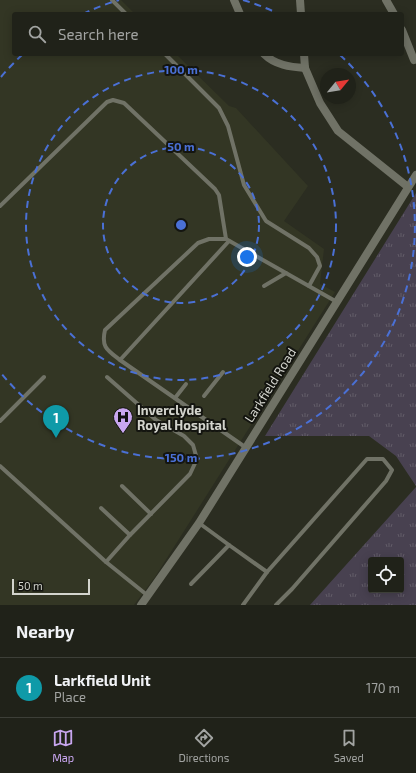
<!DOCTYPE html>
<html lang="en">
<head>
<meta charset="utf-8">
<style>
	body { margin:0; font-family:"Exo 2",sans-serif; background:#2d2f26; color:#f1f3f6 }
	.controls { position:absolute; right:12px; bottom:12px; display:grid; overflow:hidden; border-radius:4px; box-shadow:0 2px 10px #0003 }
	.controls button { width:36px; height:36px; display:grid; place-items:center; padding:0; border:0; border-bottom:1px solid #3d3f38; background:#202219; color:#f1f3f6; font:20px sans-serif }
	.compass { position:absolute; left:320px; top:68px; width:36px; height:36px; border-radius:50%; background:#202219; box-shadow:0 2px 10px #0003; rotate:60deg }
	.scale { position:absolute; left:12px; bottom:10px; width:78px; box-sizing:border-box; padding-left:4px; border:2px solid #d3d4cd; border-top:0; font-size:11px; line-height:14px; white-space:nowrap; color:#d3d4cd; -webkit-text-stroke:3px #141510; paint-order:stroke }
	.you { position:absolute; left:247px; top:257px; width:14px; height:14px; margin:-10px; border:3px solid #fff; border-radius:50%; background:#1a73e8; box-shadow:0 0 0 6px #1a73e833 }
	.badge { display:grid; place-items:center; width:26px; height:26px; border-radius:50%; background:#c8a6ef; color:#fff; font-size:13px; font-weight:700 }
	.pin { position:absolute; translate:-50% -33px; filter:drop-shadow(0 1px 2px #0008) }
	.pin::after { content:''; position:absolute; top:21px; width:14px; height:12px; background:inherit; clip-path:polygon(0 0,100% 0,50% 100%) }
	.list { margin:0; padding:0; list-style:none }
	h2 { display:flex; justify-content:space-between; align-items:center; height:52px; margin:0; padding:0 16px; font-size:17px }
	h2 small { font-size:13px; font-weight:400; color:#a2a4a2 }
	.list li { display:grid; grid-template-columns:26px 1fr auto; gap:12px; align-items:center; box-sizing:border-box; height:60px; padding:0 16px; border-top:1px solid #3d3f38 }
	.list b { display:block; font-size:15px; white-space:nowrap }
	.list p { margin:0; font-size:13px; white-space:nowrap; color:#a2a4a2 }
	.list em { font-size:13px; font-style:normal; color:#a2a4a2 }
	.icon { flex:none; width:22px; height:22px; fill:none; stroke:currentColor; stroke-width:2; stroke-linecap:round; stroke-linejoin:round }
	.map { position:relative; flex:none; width:416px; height:605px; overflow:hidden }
	.search { position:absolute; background:#202219; box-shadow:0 2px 10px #0003; left:12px; right:12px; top:12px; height:44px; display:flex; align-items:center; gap:10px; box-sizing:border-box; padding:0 14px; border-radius:4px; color:#a2a4a2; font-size:15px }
	.sheet { height:112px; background:#202219 }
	nav { display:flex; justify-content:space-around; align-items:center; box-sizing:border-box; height:56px; border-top:1px solid #3d3f38; background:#202219; font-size:11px; color:#a2a4a2 }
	nav a { display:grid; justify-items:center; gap:2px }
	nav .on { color:#c8a6ef }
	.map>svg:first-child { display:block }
</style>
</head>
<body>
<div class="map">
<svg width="416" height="605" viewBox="0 0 416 605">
	<defs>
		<pattern id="grass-tufts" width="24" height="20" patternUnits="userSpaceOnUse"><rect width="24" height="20" fill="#484150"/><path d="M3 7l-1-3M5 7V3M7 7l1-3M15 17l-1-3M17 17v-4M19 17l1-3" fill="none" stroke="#625c68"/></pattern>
	</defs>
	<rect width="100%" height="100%" fill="#2b2d21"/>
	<path fill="#333624" d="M0 0H121L135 14H14V54H176L229 106 236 108 308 186 284 221 324 249 320 284 335 292 155 577 134 605H0Z"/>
	<g fill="url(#grass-tufts)" fill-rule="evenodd">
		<path d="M416 193V486L396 456 369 436H265Z"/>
		<path d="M416 487V605H310ZM371 560H401V590H371Z"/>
	</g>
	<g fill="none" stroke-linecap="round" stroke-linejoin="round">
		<g stroke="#707266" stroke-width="4">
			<path d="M112 0 126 14"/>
			<path d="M165 54 219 108 228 126 244 185 266 221 309 248 317 257 320 266 309 286"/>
			<path d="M0 206 107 102 113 100 124 103 215 189 219 195 226 239 337 302"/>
			<path d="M226 239H209L198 243 105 330C101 347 107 350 120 360L245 447"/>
			<path d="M264 286 286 273"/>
			<path d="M120 360 229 241"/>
			<path d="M204 396 223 372"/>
			<path d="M175 398 186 384"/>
			<path d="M0 421 44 377"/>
			<path d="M0 466 106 562 147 595"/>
			<path d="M122 486 151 514"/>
			<path d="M101 508 130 535"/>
			<path d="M199 523 229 545 267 572"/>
			<path d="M106 562 130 535 190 474 197 459 193 445 184 436 156 420 107 377"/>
			<path d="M191 584 229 545"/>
			<path d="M243 605 267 572 367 459H383L392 470 386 481 292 589 276 605"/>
		</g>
		<g stroke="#707266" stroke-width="8">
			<path d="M234 0 240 14"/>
			<path d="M300 0 301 14"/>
			<path d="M386 0 394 14"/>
			<path d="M402 30 414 60"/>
			<path d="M264 54C275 65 290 67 305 68"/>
			<path d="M304 54 305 68 320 103 338 131 408 187"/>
		</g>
		<path stroke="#707266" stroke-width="8" d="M141 605 199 523 416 175"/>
	</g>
	<g fill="none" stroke="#4a70d5" stroke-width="2" stroke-dasharray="7 5">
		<circle cx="181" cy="225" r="78"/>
		<circle cx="181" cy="225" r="155"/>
		<path d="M1 77A233 233 0 0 1 22 55M83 14A233 233 0 0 1 119 0M243 0A233 233 0 0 1 279 14M340 55A233 233 0 1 1 1 373"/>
	</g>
	<defs>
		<g id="hospital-pin" transform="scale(1)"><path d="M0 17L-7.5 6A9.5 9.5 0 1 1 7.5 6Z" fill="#c8a6ef" stroke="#141510"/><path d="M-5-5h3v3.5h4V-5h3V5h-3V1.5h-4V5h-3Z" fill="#111"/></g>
	</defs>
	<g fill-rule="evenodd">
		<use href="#hospital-pin" x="123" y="417"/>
	</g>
	<g text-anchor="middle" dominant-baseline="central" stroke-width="4" stroke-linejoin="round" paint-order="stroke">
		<g font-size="13" fill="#d3d4cd" stroke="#141510">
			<text transform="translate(270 385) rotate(-58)">Larkfield Road</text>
		</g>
		<g font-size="13" font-weight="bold" fill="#d3d4cd" stroke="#141510" text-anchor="start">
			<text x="137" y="410">Inverclyde<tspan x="137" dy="15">Royal Hospital</tspan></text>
		</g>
	</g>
	<circle cx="181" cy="225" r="6" fill="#4a70d5" stroke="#141510" stroke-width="2"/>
	<g font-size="12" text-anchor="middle" font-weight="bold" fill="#4a70d5" stroke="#141510" stroke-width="4" stroke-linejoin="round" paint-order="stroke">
		<text x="181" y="74">100 m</text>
		<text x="181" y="151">50 m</text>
		<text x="181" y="462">150 m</text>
	</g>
</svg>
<div class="controls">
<button><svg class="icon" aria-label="locate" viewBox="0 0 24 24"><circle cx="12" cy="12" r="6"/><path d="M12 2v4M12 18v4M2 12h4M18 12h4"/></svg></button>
</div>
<svg class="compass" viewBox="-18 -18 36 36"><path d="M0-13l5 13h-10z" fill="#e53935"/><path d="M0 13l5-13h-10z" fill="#a2a4a2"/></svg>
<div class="scale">50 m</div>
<div class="you"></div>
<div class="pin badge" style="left:56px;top:438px;background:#0f9aa8">1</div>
<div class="search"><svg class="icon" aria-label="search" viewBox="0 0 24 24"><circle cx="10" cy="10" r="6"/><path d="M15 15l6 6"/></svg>Search here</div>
</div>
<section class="sheet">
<h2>Nearby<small></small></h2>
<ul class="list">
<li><span class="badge" style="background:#0f9aa8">1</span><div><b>Larkfield Unit</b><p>Place</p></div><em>170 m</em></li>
</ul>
</section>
<nav>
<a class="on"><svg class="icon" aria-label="map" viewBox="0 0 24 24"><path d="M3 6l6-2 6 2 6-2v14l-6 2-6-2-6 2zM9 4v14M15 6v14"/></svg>Map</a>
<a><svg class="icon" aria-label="directions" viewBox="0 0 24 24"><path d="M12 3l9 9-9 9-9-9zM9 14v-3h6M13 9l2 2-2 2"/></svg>Directions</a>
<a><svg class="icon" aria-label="saved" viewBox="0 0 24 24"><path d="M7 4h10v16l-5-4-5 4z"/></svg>Saved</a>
</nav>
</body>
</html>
